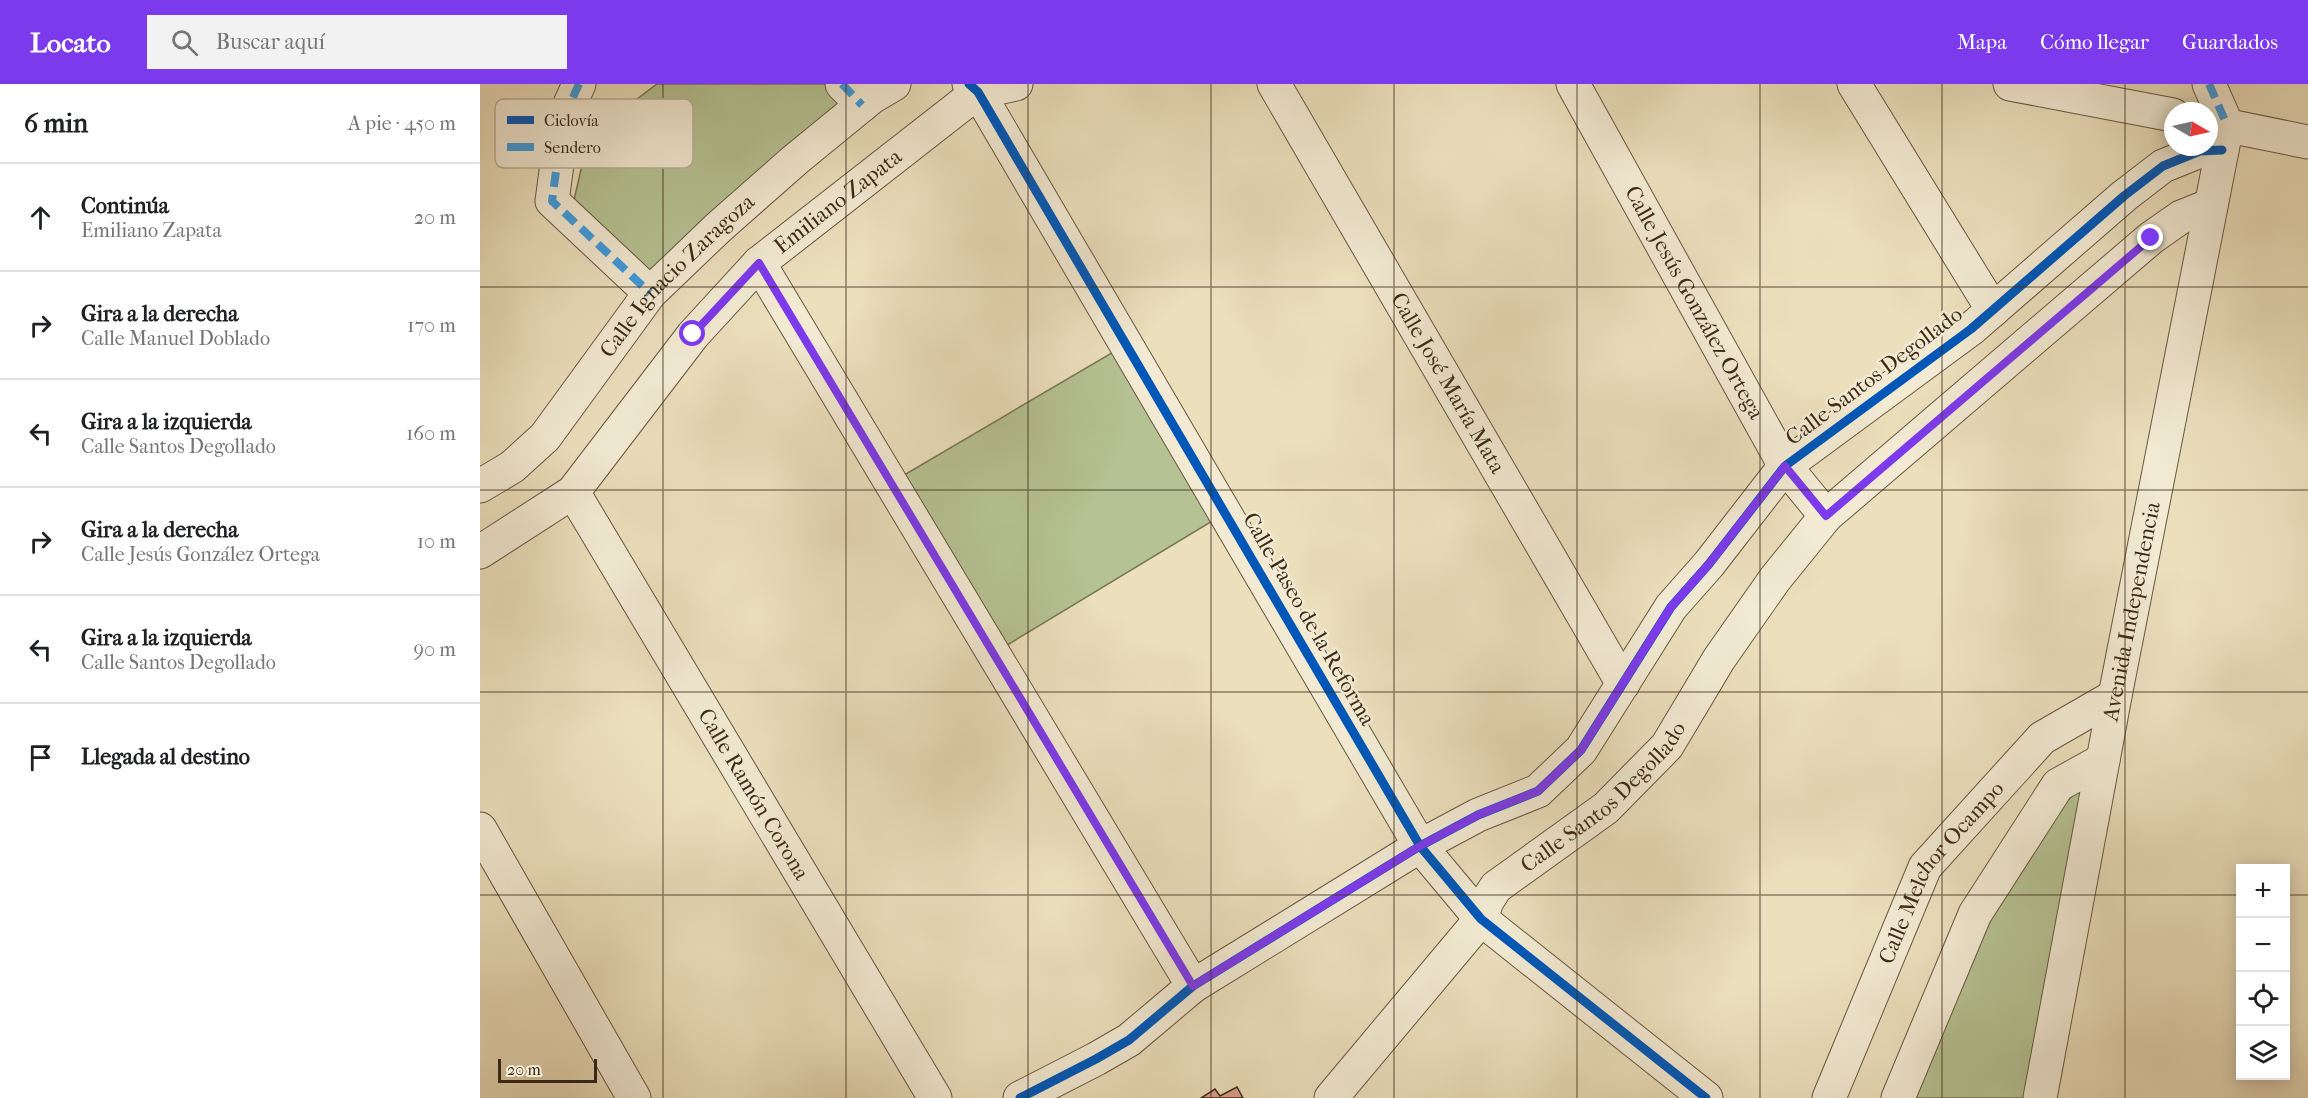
<!DOCTYPE html>
<html lang="es">
<head>
<meta charset="utf-8">
<style>
	body { margin:0; font-family:"IM FELL French Canon",serif; background:#f2f2f2; color:#202124 }
	.controls { position:absolute; right:18px; bottom:18px; display:grid; overflow:hidden; border-radius:0px; box-shadow:0 3px 15px #0003 }
	.controls button { width:54px; height:54px; display:grid; place-items:center; padding:0; border:0; border-bottom:2px solid #e0e0e0; background:#fff; color:#202124; font:30px sans-serif }
	.compass { position:absolute; left:1684px; top:18px; width:54px; height:54px; border-radius:50%; background:#fff; box-shadow:0 3px 15px #0003; rotate:99deg }
	.scale { position:absolute; left:18px; bottom:15px; width:99px; box-sizing:border-box; padding-left:6px; border:3px solid #3c2a17; border-top:0; font-size:16px; line-height:21px; white-space:nowrap; color:#3c2a17; -webkit-text-stroke:4px #f2ead3; paint-order:stroke }
	.stop { position:absolute; width:18px; height:18px; margin:-14px; border:4px solid #7c3aed; border-radius:50%; background:#fff }
	.stop.end { background:#7c3aed; border-color:#fff; box-shadow:0 2px 6px #0008 }
	.list { margin:0; padding:0; list-style:none }
	h2 { display:flex; justify-content:space-between; align-items:center; height:78px; margin:0; padding:0 24px; font-size:26px }
	h2 small { font-size:20px; font-weight:400; color:#757577 }
	.list li { display:grid; grid-template-columns:39px 1fr auto; gap:18px; align-items:center; box-sizing:border-box; height:108px; padding:0 24px; border-top:2px solid #e0e0e0 }
	.list b { display:block; font-size:22px; white-space:nowrap }
	.list p { margin:0; font-size:20px; white-space:nowrap; color:#757577 }
	.list em { font-size:20px; font-style:normal; color:#757577 }
	.icon { flex:none; width:33px; height:33px; fill:none; stroke:currentColor; stroke-width:2; stroke-linecap:round; stroke-linejoin:round }
	.map { position:relative; flex:none; width:1828px; height:1014px; overflow:hidden }
	header { display:flex; align-items:center; gap:36px; box-sizing:border-box; height:84px; padding:0 30px; background:#7c3aed; color:#fff }
	header strong { font-size:28px }
	nav { display:flex; gap:33px; margin-inline-start:auto; font-size:21px }
	.search { width:420px; height:54px; background:#f2f2f2; display:flex; align-items:center; gap:15px; box-sizing:border-box; padding:0 21px; border-radius:0px; color:#757577; font-size:22px }
	main { display:flex }
	aside { flex:1; background:#fff }
	.map>svg:first-child { display:block }
</style>
</head>
<body>
<header>
<strong>Locato</strong>
<div class="search"><svg class="icon" aria-label="search" viewBox="0 0 24 24"><circle cx="10" cy="10" r="6"/><path d="M15 15l6 6"/></svg>Buscar aquí</div>
<nav><a>Mapa</a><a>Cómo llegar</a><a>Guardados</a></nav>
</header>
<main>
<aside>
<h2>6 min<small>A pie · 450 m</small></h2>
<ul class="list">
<li><svg class="icon" aria-label="ahead" viewBox="0 0 24 24"><path d="M12 20V5M6 11l6-6 6 6"/></svg><div><b>Continúa</b><p>Emiliano Zapata</p></div><em>20 m</em></li>
<li><svg class="icon" aria-label="right" viewBox="0 0 24 24"><path d="M7 20v-9h11M14 6l5 5-5 5"/></svg><div><b>Gira a la derecha</b><p>Calle Manuel Doblado</p></div><em>170 m</em></li>
<li><svg class="icon" aria-label="left" viewBox="0 0 24 24"><path d="M17 20v-9H6M10 6l-5 5 5 5"/></svg><div><b>Gira a la izquierda</b><p>Calle Santos Degollado</p></div><em>160 m</em></li>
<li><svg class="icon" aria-label="right" viewBox="0 0 24 24"><path d="M7 20v-9h11M14 6l5 5-5 5"/></svg><div><b>Gira a la derecha</b><p>Calle Jesús González Ortega</p></div><em>10 m</em></li>
<li><svg class="icon" aria-label="left" viewBox="0 0 24 24"><path d="M17 20v-9H6M10 6l-5 5 5 5"/></svg><div><b>Gira a la izquierda</b><p>Calle Santos Degollado</p></div><em>90 m</em></li>
<li><svg class="icon" aria-label="arrive" viewBox="0 0 24 24"><path d="M6 21V4h12l-3 4 3 4H6"/></svg><div><b>Llegada al destino</b></div></li>
</ul>
</aside>
<div class="map">
<svg width="1828" height="1014" viewBox="0 0 1828 1014">
	<rect width="100%" height="100%" fill="#ebdfbc"/>
	<filter id="stains"><feTurbulence type="fractalNoise" baseFrequency=".00333" numOctaves="4"/><feColorMatrix values="0 0 0 0 .2 0 0 0 0 .09 0 0 0 0 .02 0 0 0 .5 -.17"/></filter>
	<radialGradient id="worn" r=".72"><stop offset=".6" stop-color="#630" stop-opacity="0"/><stop offset="1" stop-color="#630" stop-opacity=".3"/></radialGradient>
	<g fill="#b5c293" stroke="#787655" stroke-width="1.5">
		<path d="M177 0H351L371 20 171 196 94 116 109 51Z"/>
		<path d="M635 267 734 436 524 563 419 394Z"/>
		<path d="M1613 691 1556 1014H1422L1549 755Z"/>
	</g>
	<path fill="#dda092" stroke="#3c2a17" stroke-width="1.5" d="M757 1003 763 1014H721L735 1005 740 1012Z"/>
	<g fill="none" stroke-linecap="round" stroke-linejoin="round">
		<g stroke="#685740" stroke-width="35">
			<g id="street">
				<path d="M99 0 83 36 72 117 170 209"/>
				<path d="M362 0 382 21"/>
				<path d="M489 0 498 8 940 762 1001 835 1226 1014"/>
				<path id="s1" d="M794 0 1143 600"/>
				<path id="s2" d="M1093 0 1305 382 1346 432"/>
				<path d="M1374 0 1513 226"/>
				<path d="M1530 0 1693 31"/>
				<path d="M1729 38 1828 58"/>
				<path d="M279 179 713 902"/>
				<path id="s3" d="M0 402 32 383 65 353 170 209 239 143 315 76 392 13 414 0"/>
				<path id="s4" d="M93 408 455 1014"/>
				<path id="s5" d="M0 468 93 408 213 251 279 179 498 8 536 0"/>
				<path d="M0 745 154 1014"/>
				<path d="M540 1014 616 975 649 956 713 902 940 762 998 731 1058 707 1101 666 1191 523 1229 480 1305 382 1491 245 1644 112 1683 82 1720 67 1742 66"/>
				<path id="s6" d="M851 1014 1001 835 1007 817 1016 803 1126 724 1187 662 1239 575 1295 495 1346 432 1671 154 1701 133 1731 121"/>
				<path id="s7" d="M1349 1014 1445 783 1562 654 1635 612"/>
				<path d="M1418 1014 1495 830 1578 701 1623 676"/>
				<path id="s8" d="M1560 1014 1635 612 1747 41 1729 0"/>
			</g>
		</g>
		<use href="#street" stroke="#f2ead3" stroke-width="33"/>
		<g stroke="#3f9cdf" stroke-width="8" stroke-dasharray="15 8" stroke-linecap="butt">
			<path d="M99 0 83 36 72 117 170 209"/>
			<path d="M362 0 382 21"/>
			<path d="M1729 0 1747 41"/>
		</g>
		<g stroke="#f2ead3" stroke-width="13">
			<g id="cycleway">
				<path d="M489 0 498 8 940 762 1001 835 1226 1014"/>
				<path d="M540 1014 616 975 649 956 713 902 940 762 998 731 1058 707 1101 666 1191 523 1229 480 1305 382 1491 245 1644 112 1683 82 1720 67 1742 66"/>
			</g>
		</g>
		<use href="#cycleway" stroke="#0057b8" stroke-width="9"/>
	</g>
	<g fill="none" stroke-linecap="round" stroke-linejoin="round">
		<path stroke="#7c3aed" stroke-width="8" d="M213 250 279 179 713 902 940 762 998 731 1058 707 1101 666 1191 523 1229 480 1305 382 1346 432 1671 154"/>
	</g>
	<path fill="none" stroke="#3c2a17" stroke-width="1.5" stroke-opacity="0.55" d="M183 0V1014M366 0V1014M548 0V1014M731 0V1014M914 0V1014M1097 0V1014M1280 0V1014M1462 0V1014M1645 0V1014M0 203H1828M0 406H1828M0 608H1828M0 811H1760M1806 811H1828"/>
	<g text-anchor="middle" dominant-baseline="central" stroke-width="5" stroke-linejoin="round" paint-order="stroke">
		<g font-size="22" fill="#3c2a17" stroke="#f2ead3">
			<text stroke="none"><textPath href="#s5" startOffset="506">Emiliano Zapata</textPath></text>
			<text stroke="none"><textPath href="#s3" startOffset="291">Calle Ignacio Zaragoza</textPath></text>
			<text stroke="none"><textPath href="#s2" startOffset="250">Calle Jesús González Ortega</textPath></text>
			<text transform="translate(1394 292) rotate(-37)">Calle Santos Degollado</text>
			<text stroke="none"><textPath href="#s1" startOffset="346">Calle José María Mata</textPath></text>
			<text stroke="none"><textPath href="#s8" startOffset="495">Avenida Independencia</textPath></text>
			<text transform="translate(829 535) rotate(60)">Calle Paseo de la Reforma</text>
			<text stroke="none"><textPath href="#s4" startOffset="352">Calle Ramón Corona</textPath></text>
			<text stroke="none"><textPath href="#s6" startOffset="410">Calle Santos Degollado</textPath></text>
			<text stroke="none"><textPath href="#s7" startOffset="254">Calle Melchor Ocampo</textPath></text>
		</g>
	</g>
	<rect x="15" y="15" width="198" height="69" rx="9" fill="#f2ead3" stroke="#bbb09b" stroke-width="1.5"/>
	<rect x="27" y="32" width="27" height="8" fill="#0057b8"/>
	<rect x="27" y="59" width="27" height="8" fill="#3f9cdf"/>
	<g font-size="16" fill="#3c2a17">
		<text x="64" y="42">Ciclovía</text>
		<text x="64" y="69">Sendero</text>
	</g>
	<rect width="100%" height="100%" filter="url(#stains)"/>
	<rect width="100%" height="100%" fill="url(#worn)"/>
</svg>
<div class="controls">
<button>+</button>
<button>−</button>
<button><svg class="icon" aria-label="locate" viewBox="0 0 24 24"><circle cx="12" cy="12" r="6"/><path d="M12 2v4M12 18v4M2 12h4M18 12h4"/></svg></button>
<button><svg class="icon" aria-label="layers" viewBox="0 0 24 24"><path d="M12 4l9 5-9 5-9-5zM3 14l9 5 9-5"/></svg></button>
</div>
<svg class="compass" viewBox="-18 -18 36 36"><path d="M0-13l5 13h-10z" fill="#e53935"/><path d="M0 13l5-13h-10z" fill="#757577"/></svg>
<div class="scale">20 m</div>
<div class="stop" style="left:213px;top:250px"></div>
<div class="stop end" style="left:1671px;top:154px"></div>
</div>
</main>
</body>
</html>
